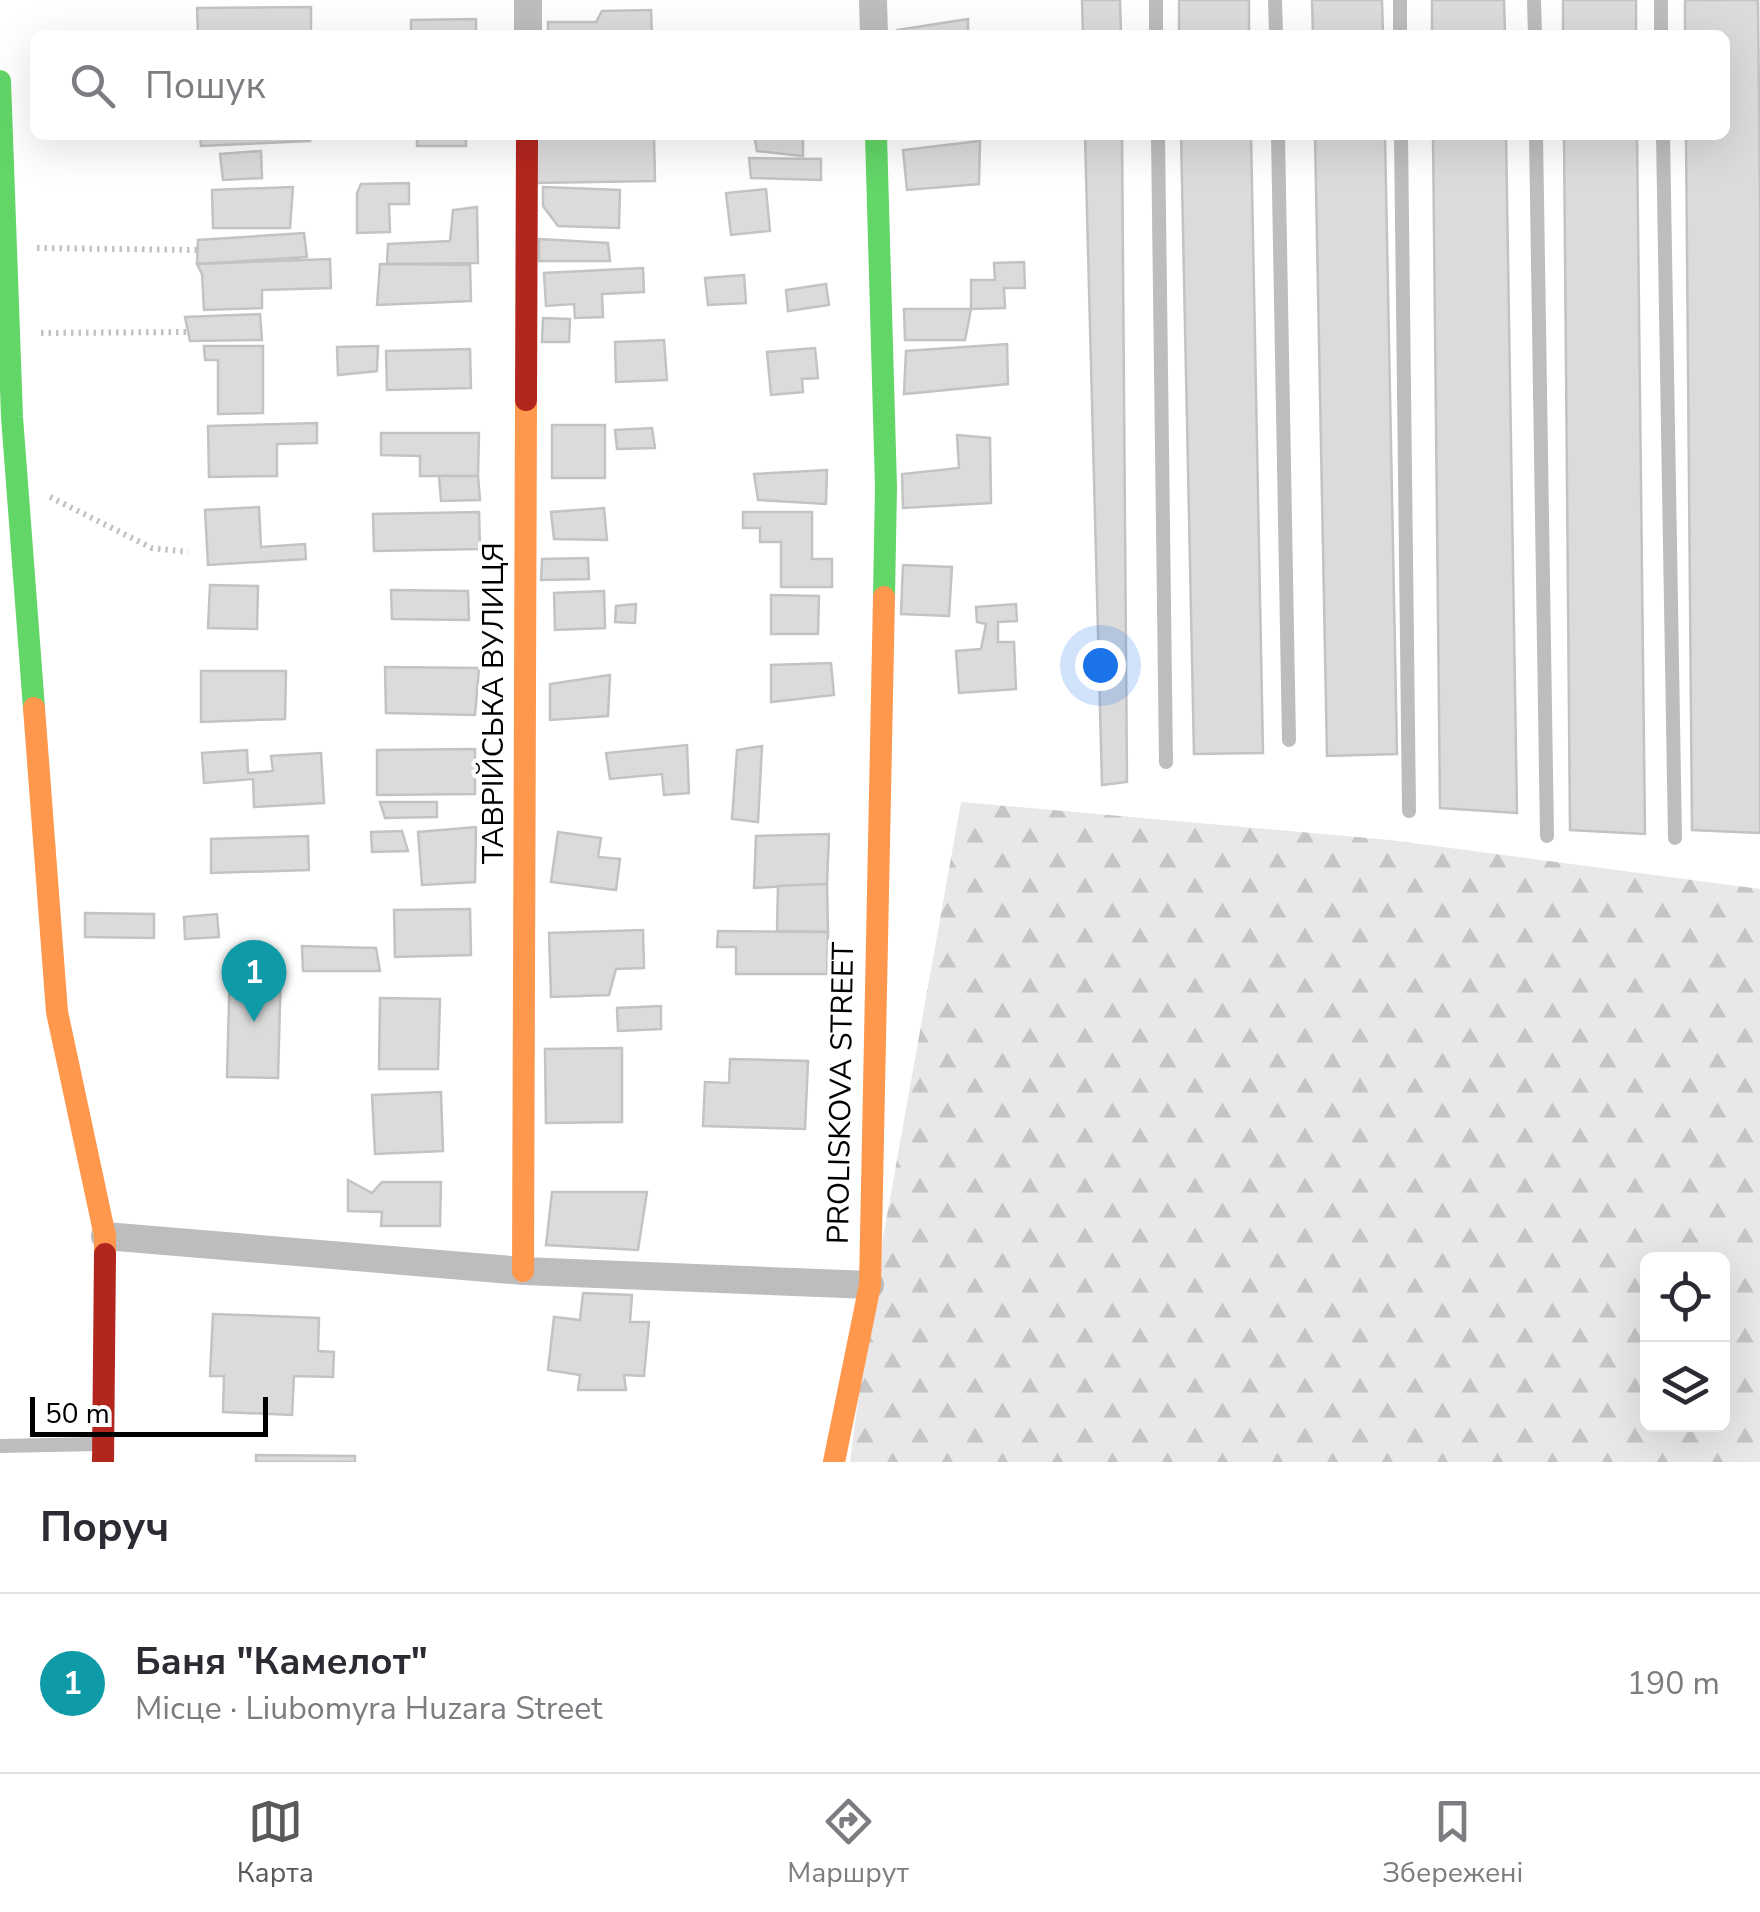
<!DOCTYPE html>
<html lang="uk">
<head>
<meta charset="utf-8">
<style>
	body { margin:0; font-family:"Nunito Sans",sans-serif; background:#f2f2f3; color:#2b2b33 }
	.controls { position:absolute; right:30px; bottom:30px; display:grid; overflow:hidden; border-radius:15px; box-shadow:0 10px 40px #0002 }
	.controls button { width:90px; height:90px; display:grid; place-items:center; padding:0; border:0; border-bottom:2px solid #e1e1e2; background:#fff; color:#2b2b33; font:50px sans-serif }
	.scale { position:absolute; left:30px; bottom:25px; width:238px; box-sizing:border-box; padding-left:10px; border:5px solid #000; border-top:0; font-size:28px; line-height:35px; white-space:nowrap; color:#000; -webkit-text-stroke:8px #fff; paint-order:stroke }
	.you { position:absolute; left:1100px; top:665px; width:35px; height:35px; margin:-25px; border:8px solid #fff; border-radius:50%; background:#1a73e8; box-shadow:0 0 0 15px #1a73e833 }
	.badge { display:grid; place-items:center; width:65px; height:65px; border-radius:50%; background:#595959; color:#fff; font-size:32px; font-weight:700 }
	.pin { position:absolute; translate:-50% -82px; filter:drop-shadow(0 2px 5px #0008) }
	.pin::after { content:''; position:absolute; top:52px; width:35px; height:30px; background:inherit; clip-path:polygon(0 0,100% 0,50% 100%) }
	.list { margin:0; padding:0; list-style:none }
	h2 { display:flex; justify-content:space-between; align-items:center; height:130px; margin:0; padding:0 40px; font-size:42px }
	h2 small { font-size:32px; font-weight:400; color:#7c7c81 }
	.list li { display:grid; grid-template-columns:65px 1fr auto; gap:30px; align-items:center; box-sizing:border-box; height:180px; padding:0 40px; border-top:2px solid #e1e1e2 }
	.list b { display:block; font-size:38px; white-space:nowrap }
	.list p { margin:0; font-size:32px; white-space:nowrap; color:#7c7c81 }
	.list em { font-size:32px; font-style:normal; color:#7c7c81 }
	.icon { flex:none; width:55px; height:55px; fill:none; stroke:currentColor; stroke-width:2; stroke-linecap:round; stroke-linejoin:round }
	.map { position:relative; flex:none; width:1760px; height:1462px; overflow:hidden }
	.search { position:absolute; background:#fff; box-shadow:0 10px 40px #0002; left:30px; right:30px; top:30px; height:110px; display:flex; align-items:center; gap:25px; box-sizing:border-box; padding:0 35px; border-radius:15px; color:#7c7c81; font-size:38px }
	.sheet { height:310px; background:#fff }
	nav { display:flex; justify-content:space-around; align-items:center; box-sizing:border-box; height:140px; border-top:2px solid #e1e1e2; background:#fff; font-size:28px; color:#7c7c81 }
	nav a { display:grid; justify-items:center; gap:5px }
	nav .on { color:#595959 }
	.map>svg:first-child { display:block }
</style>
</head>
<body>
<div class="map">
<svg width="1760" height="1462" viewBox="0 0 1760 1462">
	<defs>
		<pattern id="forest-firs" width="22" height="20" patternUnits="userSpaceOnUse" patternTransform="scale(2.5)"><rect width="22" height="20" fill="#e8e8e8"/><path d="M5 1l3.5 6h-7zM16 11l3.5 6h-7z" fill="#c5c5c5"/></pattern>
	</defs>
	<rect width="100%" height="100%" fill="#fff"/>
	<path fill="url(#forest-firs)" fill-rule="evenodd" d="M961 802 1390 840 1760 889V1462H850L869 1316ZM1648 1260H1722V1424H1648Z"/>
	<g fill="#dbdbdb" stroke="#c3c3c3" stroke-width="2.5">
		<path d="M1082 0H1120L1121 35H1083Z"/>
		<rect x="1179" y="0" width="70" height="35"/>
		<path d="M1312 0H1382L1383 35H1313Z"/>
		<path d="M1432 0H1504L1505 35H1432Z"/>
		<rect x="1563" y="0" width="73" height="35"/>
		<path d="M1685 0H1758L1760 208V833L1692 830 1686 135H1725V35H1685Z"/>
		<path d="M311 7V35H198L197 8Z"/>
		<path d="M651 10 652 35H548V22H596L602 11Z"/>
		<path d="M476 19V35H411V20Z"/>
		<path d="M968 19V35H897V30Z"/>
		<path d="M200 135H310V141L201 146Z"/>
		<rect x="417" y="135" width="49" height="11"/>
		<path d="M548 135H654L655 181 535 183V139Z"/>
		<path d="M754 135H803V156L757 151Z"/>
		<path d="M1085 135H1122L1127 782 1102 785Z"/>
		<path d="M1181 135H1251L1263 753 1194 754Z"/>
		<path d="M1315 135H1385L1397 754 1327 756Z"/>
		<path d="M1433 135H1506L1517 813 1440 808Z"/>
		<path d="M1564 135H1637L1645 834 1570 830Z"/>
		<path d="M980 141 979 184 907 190 903 150Z"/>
		<path d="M261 151 262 178 223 180 220 154Z"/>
		<path d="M749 158 821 159V180L751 178Z"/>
		<path d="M409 183V204H389L390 232 357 233V193L361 184Z"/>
		<path d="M293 187 290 228H213L212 190Z"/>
		<path d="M543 187 620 190 619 228 558 226 543 206Z"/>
		<path d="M766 189 770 231 731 235 726 193Z"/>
		<path d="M477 207 478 263 387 264 388 244 450 241 453 210Z"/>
		<path d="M304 233 307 257 197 264 198 240Z"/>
		<path d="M539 239 608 243 610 261H539Z"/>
		<path d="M330 259 331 288 262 290V308L204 310 202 274 197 264Z"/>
		<path d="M1024 262 1025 288H1004L1005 308 971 309V280H995L994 263Z"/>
		<path d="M380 264 470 265 471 301 377 305Z"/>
		<path d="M643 268 644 292 602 294 603 317 575 318 574 304 546 306 544 273Z"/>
		<path d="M744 275 746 303 708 305 705 278Z"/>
		<path d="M826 284 829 305 788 311 786 290Z"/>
		<path d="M904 309H971L965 340H905Z"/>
		<path d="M260 314 262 340 190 341 185 317Z"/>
		<path d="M543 318 570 319 569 342H542Z"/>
		<path d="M664 340 667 380 616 382 615 342Z"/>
		<path d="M1007 344 1008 384 904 394 906 351Z"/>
		<path d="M204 346H263V413L218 414V360H205Z"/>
		<path d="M378 346 377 371 338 375 337 347Z"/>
		<path d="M815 348 818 378 802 379 803 392 771 395 767 352Z"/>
		<path d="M470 349 471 388 387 390 386 351Z"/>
		<path d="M317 423V443L277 444V476L209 477 208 426Z"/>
		<rect x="552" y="425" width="53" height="53"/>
		<path d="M652 428 655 448 617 449 615 430Z"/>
		<path d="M381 433H479L478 476H420V456L381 455Z"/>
		<path d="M957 435 990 438 991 503 903 508 902 474 959 468Z"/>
		<path d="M827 470 826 504 758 500 754 474Z"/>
		<path d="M439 476H478L480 500 441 501Z"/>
		<path d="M259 507 261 547 305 544 306 559 208 565 205 510Z"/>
		<path d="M604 508 607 540 554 539 551 512Z"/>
		<path d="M479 512 480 549 374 551 373 514Z"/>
		<path d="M743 512H812V559H832V587H781V542H760V528H743Z"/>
		<path d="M588 558 589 579 541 580 542 559Z"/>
		<path d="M903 565 952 567 949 616 901 614Z"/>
		<path d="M210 585 258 586 257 629 208 628Z"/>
		<path d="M391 590 468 591 469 620 392 619Z"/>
		<path d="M604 591 605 628 555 630 554 593Z"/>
		<path d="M771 595 819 596 818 634H771Z"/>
		<path d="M636 604 635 623 615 622 616 606Z"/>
		<path d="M1016 604 1017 621 998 622V642H1014L1016 689 959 693 956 651 981 649 986 624 977 622 976 607Z"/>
		<path d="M831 663 834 695 771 702V665Z"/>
		<path d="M385 667 479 668 475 715 386 713Z"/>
		<path d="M201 671H286L285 719 201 722Z"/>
		<path d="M610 675 608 716 550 720V684Z"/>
		<path d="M687 745 689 793 664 795 662 774 610 779 606 753Z"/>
		<path d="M762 746 758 822 732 819 737 750Z"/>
		<path d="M475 749V794L377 795V750Z"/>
		<path d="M247 750 248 773 273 771 271 756 321 753 324 803 254 807 253 779 204 783 202 753Z"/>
		<path d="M380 802H437V817L385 818Z"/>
		<path d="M476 827 475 882 422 885 418 832Z"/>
		<path d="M402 831 408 851 372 852 371 832Z"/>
		<path d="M558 832 601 838 598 857 620 859 616 890 551 882Z"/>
		<path d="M829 834 827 884 754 888 756 836Z"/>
		<path d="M308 836 309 870 211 873V839Z"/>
		<path d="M827 884 828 932 777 931 778 886Z"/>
		<path d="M470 909 471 955 395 957 394 910Z"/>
		<path d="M85 913 154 914V938L85 937Z"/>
		<path d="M217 914 219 937 185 939 184 917Z"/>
		<path d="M643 930 644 968 616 969 609 995 551 997 549 933Z"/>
		<path d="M718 931 828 932 827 974H736V947H717Z"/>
		<path d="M302 946 376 948 380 971H303Z"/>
		<path d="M230 965 281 966 278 1078 227 1077Z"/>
		<path d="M380 998 440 999 438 1069H379Z"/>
		<path d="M661 1006V1029L618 1031 617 1008Z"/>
		<path d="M622 1048V1122L546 1123 545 1049Z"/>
		<path d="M730 1059 808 1061 805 1129 703 1126 705 1082 729 1083Z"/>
		<path d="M441 1092 443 1151 375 1154 372 1095Z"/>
		<path d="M348 1180 372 1193 382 1182H441L440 1226H381L382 1212 348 1211Z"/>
		<path d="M552 1192H647L638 1250 546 1245Z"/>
		<path d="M583 1293 632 1295 630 1322H649L644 1376 624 1375 626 1390H578L580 1375 548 1370 554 1317 580 1320Z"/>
		<path d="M213 1314 319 1318 318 1351 334 1352 333 1377 294 1376 292 1415 223 1412 224 1376H210Z"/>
		<path d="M256 1455 355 1456V1462H256Z"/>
	</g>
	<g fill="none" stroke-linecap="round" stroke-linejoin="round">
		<g stroke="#c2c2c2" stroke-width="6" stroke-dasharray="2.5 5" stroke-linecap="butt">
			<path d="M37 248 198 250"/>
			<path d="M41 333 189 332"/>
			<path d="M50 497 152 548 188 552"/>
		</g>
		<g stroke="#bdbdbd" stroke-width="14">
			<path d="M1156 0V35"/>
			<path d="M1275 0 1276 35"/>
			<path d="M1400 0V35"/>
			<path d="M1534 0 1535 35"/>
			<path d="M1661 0V35"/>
			<path d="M1158 135 1166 762"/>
			<path d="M1278 135 1289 740"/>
			<path d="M1401 135 1409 811"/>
			<path d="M1536 135 1547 836"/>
			<path d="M1663 135 1675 838"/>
			<path d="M0 1446 99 1444"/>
		</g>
		<g stroke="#bdbdbd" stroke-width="28">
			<path d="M873 0 874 35"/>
			<path d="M528 35V0"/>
			<path d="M105 1236 523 1271 870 1285"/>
		</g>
		<g stroke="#63d668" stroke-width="22">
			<path d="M0 81 12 417 34 708"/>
			<path d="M876 135 886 487 884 597"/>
		</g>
		<g stroke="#ff974d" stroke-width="22">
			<path d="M34 708 57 1012 105 1236V1254"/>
			<path d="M523 1271 526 400"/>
			<path d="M834 1462 870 1285 884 597"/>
		</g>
		<g stroke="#b3261e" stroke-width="22">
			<path d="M526 400 527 135"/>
			<path d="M103 1462 105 1254"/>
		</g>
	</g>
	<g text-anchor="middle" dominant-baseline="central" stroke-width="8" stroke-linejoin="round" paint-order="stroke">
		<g font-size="30" fill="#000" stroke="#fff">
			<text transform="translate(493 703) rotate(-90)">ТАВРІЙСЬКА ВУЛИЦЯ</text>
			<text transform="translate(841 1093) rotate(-89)">PROLISKOVA STREET</text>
		</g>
	</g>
</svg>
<div class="controls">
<button><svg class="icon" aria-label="locate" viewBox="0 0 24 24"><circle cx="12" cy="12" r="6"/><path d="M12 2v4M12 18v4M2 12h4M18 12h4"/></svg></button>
<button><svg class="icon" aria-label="layers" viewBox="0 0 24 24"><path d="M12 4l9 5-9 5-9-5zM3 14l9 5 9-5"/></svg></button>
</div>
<div class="scale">50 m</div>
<div class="you"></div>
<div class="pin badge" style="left:254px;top:1022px;background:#0f9aa8">1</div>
<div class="search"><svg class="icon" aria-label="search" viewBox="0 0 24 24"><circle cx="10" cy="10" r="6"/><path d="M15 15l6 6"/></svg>Пошук</div>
</div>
<section class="sheet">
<h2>Поруч<small></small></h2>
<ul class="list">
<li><span class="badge" style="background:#0f9aa8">1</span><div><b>Баня &quot;Камелот&quot;</b><p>Місце · Liubomyra Huzara Street</p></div><em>190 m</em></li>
</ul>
</section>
<nav>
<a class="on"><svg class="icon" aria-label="map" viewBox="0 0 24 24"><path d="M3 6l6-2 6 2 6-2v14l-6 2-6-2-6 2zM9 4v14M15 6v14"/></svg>Карта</a>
<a><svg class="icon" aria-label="directions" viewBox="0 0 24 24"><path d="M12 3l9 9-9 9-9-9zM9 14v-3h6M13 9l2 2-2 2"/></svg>Маршрут</a>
<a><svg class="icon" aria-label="saved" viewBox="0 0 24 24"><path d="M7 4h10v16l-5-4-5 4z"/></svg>Збережені</a>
</nav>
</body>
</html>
